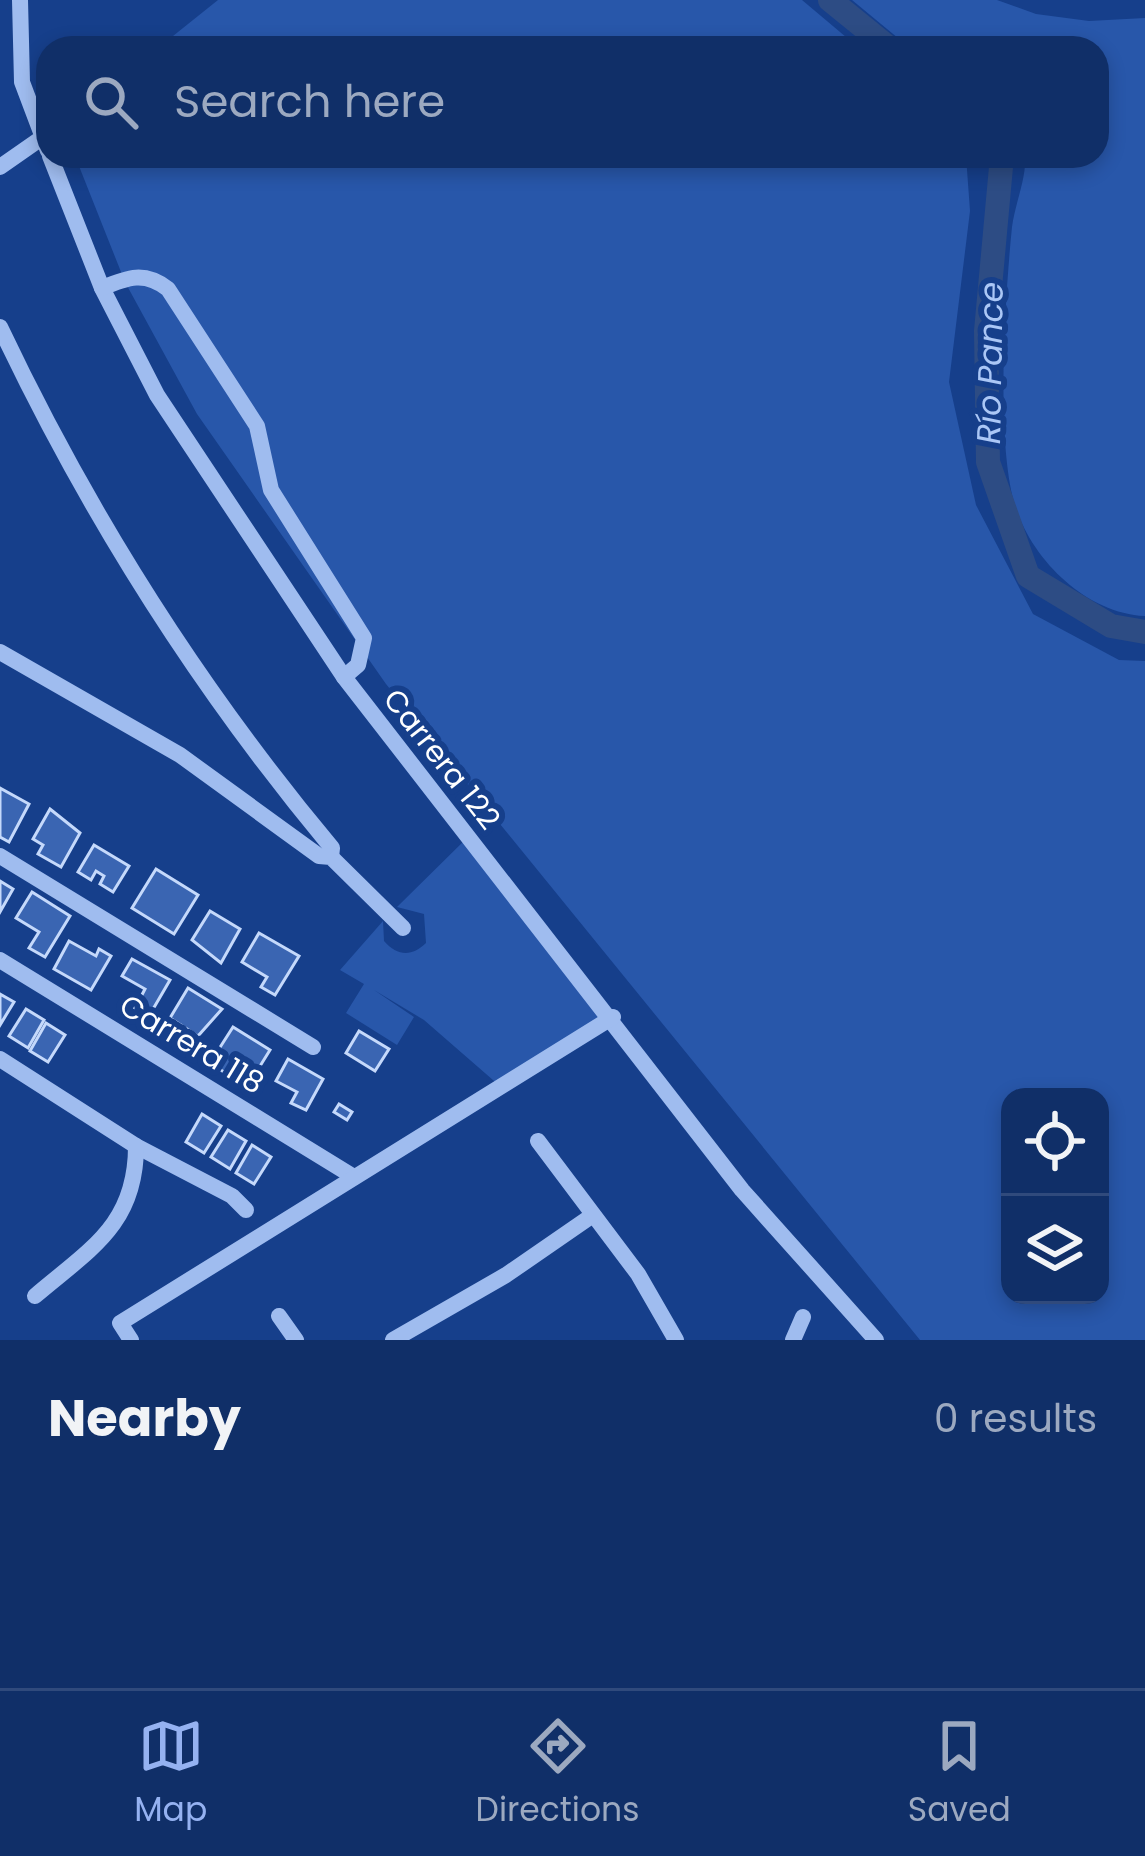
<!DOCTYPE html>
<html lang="en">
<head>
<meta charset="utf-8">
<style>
	body { margin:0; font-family:Poppins,sans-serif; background:#1e3b71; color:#f1f3f6 }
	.controls { position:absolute; right:36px; bottom:36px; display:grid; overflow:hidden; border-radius:24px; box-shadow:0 6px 18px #0003 }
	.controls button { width:108px; height:108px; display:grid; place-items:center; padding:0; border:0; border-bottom:3px solid #304a7c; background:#102f68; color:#f1f3f6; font:60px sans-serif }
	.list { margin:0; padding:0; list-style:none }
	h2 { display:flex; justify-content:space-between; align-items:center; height:156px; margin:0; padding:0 48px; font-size:51px }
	h2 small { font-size:39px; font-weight:400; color:#9ca9c0 }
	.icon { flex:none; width:66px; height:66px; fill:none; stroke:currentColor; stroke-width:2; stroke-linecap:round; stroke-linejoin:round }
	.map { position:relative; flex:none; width:1145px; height:1340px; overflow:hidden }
	.search { position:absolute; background:#102f68; box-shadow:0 6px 18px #0003; left:36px; right:36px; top:36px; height:132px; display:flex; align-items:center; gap:30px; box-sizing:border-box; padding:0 42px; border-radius:36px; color:#9ca9c0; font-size:45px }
	.sheet { height:348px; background:#102f68 }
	nav { display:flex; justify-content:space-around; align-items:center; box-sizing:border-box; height:168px; border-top:3px solid #304a7c; background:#102f68; font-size:33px; color:#9ca9c0 }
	nav a { display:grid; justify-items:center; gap:6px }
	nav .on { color:#95b2f1 }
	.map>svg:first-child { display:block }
</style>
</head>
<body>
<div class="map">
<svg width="1145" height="1340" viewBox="0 0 1145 1340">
	<rect width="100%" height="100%" fill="#163f8b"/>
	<g fill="#2857aa" fill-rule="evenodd">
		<path d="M218 0H802L859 48H158Z"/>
		<path d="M852 0H997L1036 14 1089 21 1145 18V616C1085 613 1030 558 1014 502 996 436 1005 297 1012 227 1015 204 1027 176 1025 156H1097V48H910Z"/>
		<path d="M75 156H966L970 211 949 382 976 505 1033 614 1119 660 1145 661V1340H920L386 684 197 414 125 282ZM1010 1097H1100V1295H1010Z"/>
		<path d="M468 837 613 1017 501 1087 424 1020 374 990 414 1017 397 1045 346 1013 364 984 340 970 383 921 384 941C397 956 412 957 426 943L424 914 397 907Z"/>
	</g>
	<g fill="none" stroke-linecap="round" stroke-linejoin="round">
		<g stroke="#2d4c84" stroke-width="24">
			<path d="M830 0 889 48"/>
			<path d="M1002 156 986 331 988 462 1028 576 1111 626 1145 632"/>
		</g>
	</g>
	<g fill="#3a65b2" stroke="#c5d9fb" stroke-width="3">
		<path d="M0 788 29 804 9 842 0 837Z"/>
		<path d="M50 809 80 833 61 867 38 854 43 845 33 839Z"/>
		<path d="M94 845 129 866 113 892 100 884 104 876 96 871 91 880 78 872Z"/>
		<path d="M156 869 198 895 174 934 132 908Z"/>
		<path d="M0 881 13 889 0 912Z"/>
		<path d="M32 892 70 916 45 957 29 948 39 932 16 918Z"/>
		<path d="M210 911 240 929 221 963 192 940Z"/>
		<path d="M259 933 299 956 275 995 261 987 267 977 242 962Z"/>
		<path d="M69 941 96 956 99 949 111 956 91 990 54 969Z"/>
		<path d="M132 959 170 980 149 1016 135 1008 145 989 122 976Z"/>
		<path d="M188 988 222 1009 198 1036 170 1018Z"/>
		<path d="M0 994 14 1002 0 1025Z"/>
		<path d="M26 1009 44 1020 28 1048 9 1036Z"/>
		<path d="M46 1023 65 1035 48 1062 30 1051Z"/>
		<path d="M233 1027 270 1050 247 1087 210 1063Z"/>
		<path d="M359 1031 389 1049 375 1071 346 1053Z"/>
		<path d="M288 1059 323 1079 306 1110 291 1103 297 1092 276 1081Z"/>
		<path d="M339 1104 352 1112 347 1120 334 1112Z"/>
		<path d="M202 1114 221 1126 204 1153 186 1142Z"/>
		<path d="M228 1130 246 1141 230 1169 211 1157Z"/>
		<path d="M252 1145 271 1157 254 1184 236 1173Z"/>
	</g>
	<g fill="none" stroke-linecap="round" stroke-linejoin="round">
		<g stroke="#9fbcef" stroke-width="16">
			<path d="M20 0 22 82 48 151"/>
			<path d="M50 156 102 288 157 395 344 677 742 1190 876 1340"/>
			<path d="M0 167 43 137"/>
			<path d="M102 288C128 277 145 271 168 289L257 426 271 490 364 638 358 665 344 677"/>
			<path d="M0 327C88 513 200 690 332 848L331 857"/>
			<path d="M0 652 180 755 319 856 331 857 403 928"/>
			<path d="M0 856 313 1047"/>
			<path d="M0 960 354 1177"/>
			<path d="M0 1059 136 1146 232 1196 246 1210"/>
			<path d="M538 1141 638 1274 676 1340"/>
			<path d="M35 1296C90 1249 136 1225 136 1146"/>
			<path d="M279 1316 296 1340"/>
			<path d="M131 1340 120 1323 613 1017"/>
			<path d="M393 1340 506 1275 593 1215"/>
			<path d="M793 1340 803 1317"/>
		</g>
	</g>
	<g text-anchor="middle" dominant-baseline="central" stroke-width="12" stroke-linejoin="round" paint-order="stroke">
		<g font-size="30" fill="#fff" stroke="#163f8b">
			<text transform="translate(442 759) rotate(52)">Carrera 122</text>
			<text transform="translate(192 1044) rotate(31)">Carrera 118</text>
		</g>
		<g font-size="33" font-style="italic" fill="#abc7f6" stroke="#163f8b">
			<text transform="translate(990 363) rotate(-89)">Río Pance</text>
		</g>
	</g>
</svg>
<div class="controls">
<button><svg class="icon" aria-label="locate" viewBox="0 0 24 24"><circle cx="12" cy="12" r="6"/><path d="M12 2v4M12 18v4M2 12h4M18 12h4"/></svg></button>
<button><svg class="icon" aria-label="layers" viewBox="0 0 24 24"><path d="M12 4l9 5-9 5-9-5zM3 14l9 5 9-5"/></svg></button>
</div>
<div class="search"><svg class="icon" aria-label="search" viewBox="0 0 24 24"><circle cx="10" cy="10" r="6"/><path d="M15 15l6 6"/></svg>Search here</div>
</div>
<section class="sheet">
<h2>Nearby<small>0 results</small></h2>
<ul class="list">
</ul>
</section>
<nav>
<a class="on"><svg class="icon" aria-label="map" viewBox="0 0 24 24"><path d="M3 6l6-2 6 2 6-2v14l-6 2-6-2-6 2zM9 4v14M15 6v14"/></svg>Map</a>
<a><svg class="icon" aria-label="directions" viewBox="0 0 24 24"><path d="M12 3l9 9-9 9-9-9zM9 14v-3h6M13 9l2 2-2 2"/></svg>Directions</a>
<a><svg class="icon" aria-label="saved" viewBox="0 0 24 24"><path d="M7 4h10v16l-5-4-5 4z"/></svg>Saved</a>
</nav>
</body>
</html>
